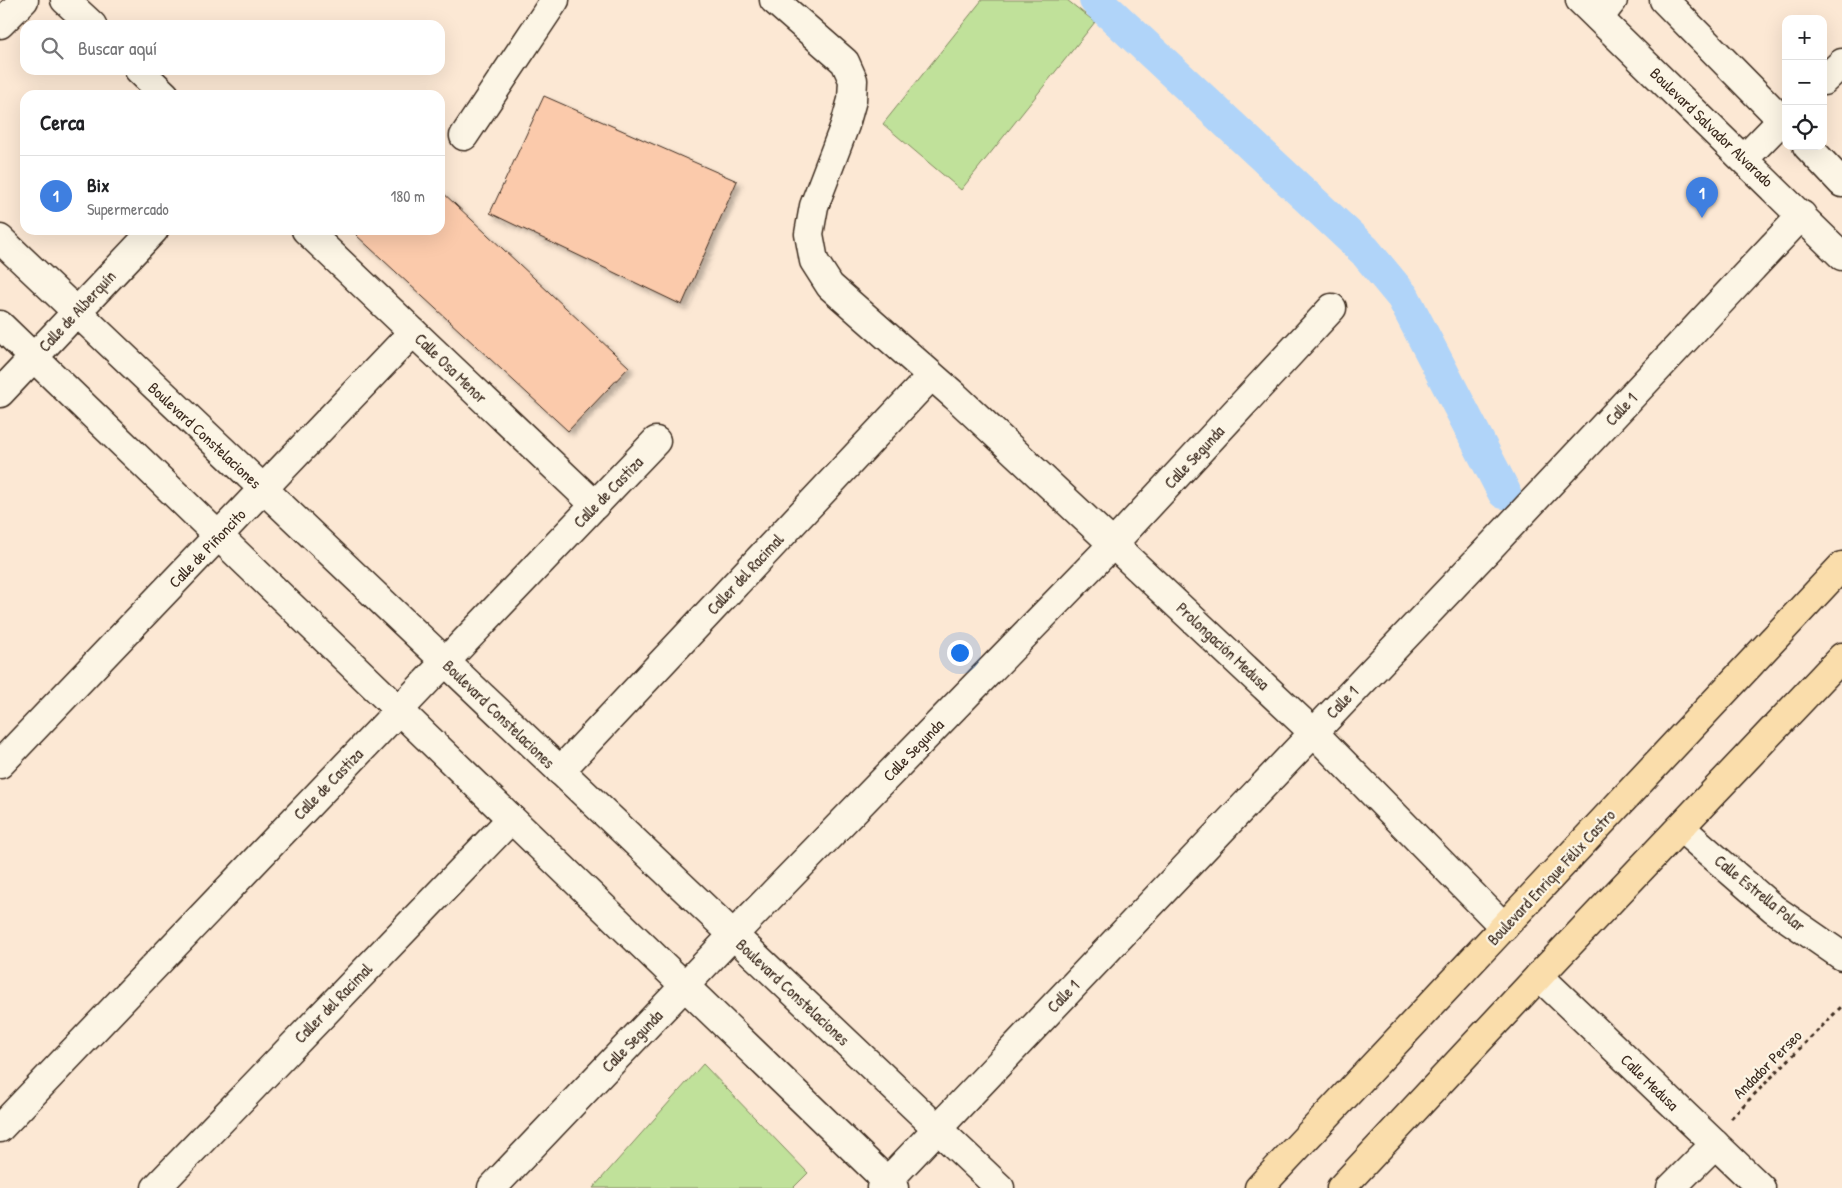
<!DOCTYPE html>
<html lang="es">
<head>
<meta charset="utf-8">
<style>
	body { margin:0; font-family:"Patrick Hand",sans-serif; background:#f2f2f2; color:#202124 }
	.controls { position:absolute; right:15px; top:15px; display:grid; overflow:hidden; border-radius:10px; box-shadow:0 5px 20px #0002 }
	.controls button { width:45px; height:45px; display:grid; place-items:center; padding:0; border:0; border-bottom:1px solid #e0e0e0; background:#fff; color:#202124; font:25px sans-serif }
	.you { position:absolute; left:959px; top:652px; width:18px; height:18px; margin:-12px; border:4px solid #fff; border-radius:50%; background:#1a73e8; box-shadow:0 0 0 8px #1a73e833 }
	.badge { display:grid; place-items:center; width:32px; height:32px; border-radius:50%; background:#d1495b; color:#fff; font-size:16px; font-weight:700 }
	.pin { position:absolute; translate:-50% -41px; filter:drop-shadow(0 1px 2px #0008) }
	.pin::after { content:''; position:absolute; top:26px; width:18px; height:15px; background:inherit; clip-path:polygon(0 0,100% 0,50% 100%) }
	.list { margin:0; padding:0; list-style:none }
	h2 { display:flex; justify-content:space-between; align-items:center; height:65px; margin:0; padding:0 20px; font-size:21px }
	h2 small { font-size:16px; font-weight:400; color:#757577 }
	.list li { display:grid; grid-template-columns:32px 1fr auto; gap:15px; align-items:center; box-sizing:border-box; height:80px; padding:0 20px; border-top:1px solid #e0e0e0 }
	.list b { display:block; font-size:19px; white-space:nowrap }
	.list p { margin:0; font-size:16px; white-space:nowrap; color:#757577 }
	.list em { font-size:16px; font-style:normal; color:#757577 }
	.icon { flex:none; width:28px; height:28px; fill:none; stroke:currentColor; stroke-width:2; stroke-linecap:round; stroke-linejoin:round }
	.map { position:relative; flex:none; width:1842px; height:1188px; overflow:hidden }
	.search { position:absolute; background:#fff; box-shadow:0 5px 20px #0002; left:20px; top:20px; width:425px; height:55px; display:flex; align-items:center; gap:12px; box-sizing:border-box; padding:0 18px; border-radius:15px; color:#757577; font-size:19px }
	.panel { position:absolute; background:#fff; box-shadow:0 5px 20px #0002; left:20px; top:90px; width:425px; height:145px; border-radius:15px }
	.map>svg:first-child { display:block }
</style>
</head>
<body>
<div class="map">
<svg width="1842" height="1188" viewBox="0 0 1842 1188">
	<defs>
		<filter id="shadow"><feDropShadow dx="4.5" dy="4.5" stdDeviation="2.5" flood-color="#0004"/></filter>
	</defs>
	<rect width="100%" height="100%" fill="#fce8d4"/>
	<filter id="ink" filterUnits="userSpaceOnUse"><feTurbulence type="fractalNoise" baseFrequency=".02" numOctaves="2"/><feDisplacementMap in="SourceGraphic" scale="10" xChannelSelector="R" yChannelSelector="G"/><feConvolveMatrix kernelMatrix="1 2 1 2 8 2 1 2 1" color-interpolation-filters="sRGB"/></filter>
	<g filter="url(#ink)">
		<g fill="#c0e19a" stroke="#7e865c">
			<path d="M982 0H1067L1095 22 961 190 883 124Z"/>
			<path d="M703 1064 808 1173 793 1188H593Z"/>
		</g>
		<g fill="none" stroke-linecap="round" stroke-linejoin="round">
			<path stroke="#b0d4f9" stroke-width="34" d="M1096 0 1365 251 1403 297 1504 492"/>
		</g>
		<g fill="#fbcaab" stroke="#3b2a1e" filter="url(#shadow)">
			<path d="M544 96 737 181 682 305 490 213Z"/>
			<path d="M440 190 629 367 568 431 356 235 361 230H440Z"/>
		</g>
		<g fill="none" stroke-linecap="round" stroke-linejoin="round">
			<g stroke="#3b2a1e" stroke-width="31">
				<g id="minor">
					<path d="M65 0 92 25"/>
					<path d="M774 0 845 62 853 80 852 100 845 125 814 206 809 234 814 261 830 286 955 396 1313 732 1504 927"/>
					<path d="M1580 0 1842 256"/>
					<path d="M1664 0 1786 124"/>
					<path d="M1599 18 1613 0"/>
					<path d="M0 24 24 0"/>
					<path d="M139 70 165 95"/>
					<path d="M1823 81 1842 63"/>
					<path d="M464 136 555 0"/>
					<path d="M1807 146 1842 183"/>
					<path d="M1744 159 1786 116"/>
					<path d="M306 230 595 505"/>
					<path d="M0 239 1000 1188"/>
					<path d="M0 325 894 1188"/>
					<path d="M0 393 154 230"/>
					<path d="M0 764 413 332"/>
					<path d="M560 771 931 376"/>
					<path d="M1681 828 1774 909 1842 956"/>
					<path d="M1539 976 1761 1188"/>
					<path d="M0 1128 656 441"/>
					<path d="M156 1188 511 819"/>
					<path d="M492 1188 733 935 1114 543 1332 308"/>
					<path d="M881 1188 1494 543 1802 215"/>
					<path d="M1671 1188 1715 1144"/>
				</g>
			</g>
			<g stroke="#3b2a1e" stroke-width="31">
				<g id="major">
					<path d="M1259 1188 1842 566"/>
					<path d="M1341 1188 1539 976 1842 657"/>
				</g>
			</g>
			<path stroke="#3b2a1e" stroke-width="3" stroke-dasharray="4 4" stroke-linecap="butt" d="M1731 1118 1842 1006"/>
			<use href="#minor" stroke="#fcf5e5" stroke-width="28"/>
			<use href="#major" stroke="#faddab" stroke-width="28"/>
		</g>
	</g>
	<g text-anchor="middle" dominant-baseline="central" stroke-width="4.5" stroke-linejoin="round" paint-order="stroke">
		<g font-size="16" fill="#3b2a1e" stroke="#fcf5e5">
			<text transform="translate(1712 127) rotate(44)">Boulevard Salvador Alvarado</text>
			<text transform="translate(77 311) rotate(-47)">Calle de Alberquín</text>
			<text transform="translate(451 368) rotate(44)">Calle Osa Menor</text>
			<text transform="translate(1621 409) rotate(-47)">Calle 1</text>
			<text transform="translate(205 435) rotate(43)">Boulevard Constelaciones</text>
			<text transform="translate(1194 457) rotate(-47)">Calle Segunda</text>
			<text transform="translate(608 492) rotate(-46)">Calle de Castiza</text>
			<text transform="translate(207 548) rotate(-46)">Calle de Piñoncito</text>
			<text transform="translate(745 574) rotate(-47)">Caller del Racimal</text>
			<text transform="translate(1223 646) rotate(43)">Prolongación Medusa</text>
			<text transform="translate(1342 702) rotate(-46)">Calle 1</text>
			<text transform="translate(499 714) rotate(44)">Boulevard Constelaciones</text>
			<text transform="translate(913 750) rotate(-46)">Calle Segunda</text>
			<text transform="translate(328 784) rotate(-46)">Calle de Castiza</text>
			<text transform="translate(1551 877) rotate(-47)">Boulevard Enrique Félix Castro</text>
			<text transform="translate(1760 893) rotate(39)">Calle Estrella Polar</text>
			<text transform="translate(793 992) rotate(43)">Boulevard Constelaciones</text>
			<text transform="translate(1063 996) rotate(-46)">Calle 1</text>
			<text transform="translate(333 1003) rotate(-46)">Caller del Racimal</text>
			<text transform="translate(632 1041) rotate(-46)">Calle Segunda</text>
			<text transform="translate(1767 1064) rotate(-45)">Andador Perseo</text>
			<text transform="translate(1650 1082) rotate(44)">Calle Medusa</text>
		</g>
	</g>
</svg>
<div class="controls">
<button>+</button>
<button>−</button>
<button><svg class="icon" aria-label="locate" viewBox="0 0 24 24"><circle cx="12" cy="12" r="6"/><path d="M12 2v4M12 18v4M2 12h4M18 12h4"/></svg></button>
</div>
<div class="you"></div>
<div class="pin badge" style="left:1702px;top:218px;background:#3f7fe0">1</div>
<div class="search"><svg class="icon" aria-label="search" viewBox="0 0 24 24"><circle cx="10" cy="10" r="6"/><path d="M15 15l6 6"/></svg>Buscar aquí</div>
<section class="panel">
<h2>Cerca<small></small></h2>
<ul class="list">
<li><span class="badge" style="background:#3f7fe0">1</span><div><b>Bix</b><p>Supermercado</p></div><em>180 m</em></li>
</ul>
</section>
</div>
</body>
</html>
